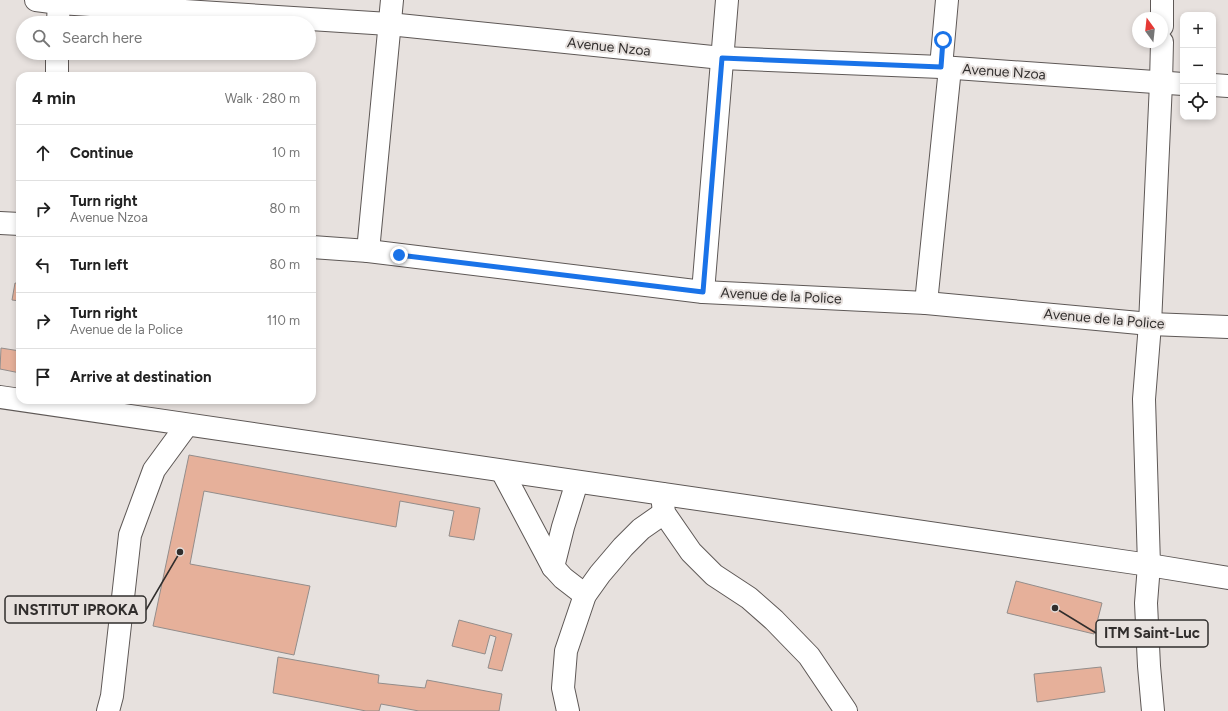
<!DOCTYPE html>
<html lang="en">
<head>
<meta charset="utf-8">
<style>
	body { margin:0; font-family:Figtree,sans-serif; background:#f2f2f2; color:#222 }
	.controls { position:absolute; right:12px; top:12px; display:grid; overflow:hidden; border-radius:8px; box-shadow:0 2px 6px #0003 }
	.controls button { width:36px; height:36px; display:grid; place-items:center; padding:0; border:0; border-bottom:1px solid #e0e0e0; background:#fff; color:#222; font:20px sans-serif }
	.compass { position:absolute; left:1132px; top:12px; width:36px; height:36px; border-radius:50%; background:#fff; box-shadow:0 2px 6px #0003; rotate:345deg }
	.stop { position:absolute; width:12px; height:12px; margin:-9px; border:3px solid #1a73e8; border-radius:50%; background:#fff }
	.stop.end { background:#1a73e8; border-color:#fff; box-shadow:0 1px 4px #0008 }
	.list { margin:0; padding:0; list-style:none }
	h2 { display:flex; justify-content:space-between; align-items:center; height:52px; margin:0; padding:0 16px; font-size:17px }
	h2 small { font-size:13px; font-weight:400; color:#767676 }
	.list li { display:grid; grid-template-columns:26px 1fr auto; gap:12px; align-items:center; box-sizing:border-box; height:56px; padding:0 16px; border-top:1px solid #e0e0e0 }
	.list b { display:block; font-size:15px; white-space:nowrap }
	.list p { margin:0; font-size:13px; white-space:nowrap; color:#767676 }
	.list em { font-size:13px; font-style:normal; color:#767676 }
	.icon { flex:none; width:22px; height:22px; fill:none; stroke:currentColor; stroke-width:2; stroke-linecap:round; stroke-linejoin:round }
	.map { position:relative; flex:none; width:1228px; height:711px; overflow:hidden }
	.search { position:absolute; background:#fff; box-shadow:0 2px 6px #0003; left:16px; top:16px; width:300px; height:44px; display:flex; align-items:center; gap:10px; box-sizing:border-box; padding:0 14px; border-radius:22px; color:#767676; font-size:15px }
	.panel { position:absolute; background:#fff; box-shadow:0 2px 6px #0003; left:16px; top:72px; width:300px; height:332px; border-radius:12px }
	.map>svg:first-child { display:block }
</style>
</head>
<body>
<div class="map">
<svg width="1228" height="711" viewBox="0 0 1228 711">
	<rect width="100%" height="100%" fill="#e7e1de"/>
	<g fill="#e6b09a" stroke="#938d8b">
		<path d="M15 283 20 284V301L12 300Z"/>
		<path d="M1 348 20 351V373L0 369Z"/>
		<path d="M189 455 480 508 474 540 449 536 454 511 400 501 396 527 204 491 190 564 310 586 294 655 153 626Z"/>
		<path d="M1016 581 1102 603 1094 634 1007 613Z"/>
		<path d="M459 620 512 634 502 671 488 668 496 637 490 635 485 654 452 646Z"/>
		<path d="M278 657 379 675 378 683 425 688 427 680 502 694 499 711H419L381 704 379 711H366L273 693Z"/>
		<path d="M1101 667 1105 692 1037 702 1034 674Z"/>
	</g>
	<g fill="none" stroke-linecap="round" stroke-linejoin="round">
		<g stroke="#5e5856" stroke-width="24">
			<g id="minor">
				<path d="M36 0 59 3 389 24 722 58 941 67 1183 84"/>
				<path d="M58 23 59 0"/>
				<path d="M1162 26V0"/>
				<path d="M941 67 947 0"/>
				<path d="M57 76V53"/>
				<path d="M1213 85 1228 86"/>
				<path d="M0 223 20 224"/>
				<path d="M312 247 368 251 703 292 926 303 1150 324 1228 327"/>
				<path d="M368 251 392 0"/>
				<path d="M703 292 727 0"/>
				<path d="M926 303 950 68"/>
				<path d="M0 397 1149 565 1228 578"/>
				<path d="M502 471 553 567 563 578 585 595"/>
				<path d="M662 494 664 513 691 552 714 575 749 598 774 620 809 656 846 711"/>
				<path d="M553 567 563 527 577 482"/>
				<path d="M108 711 112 696 130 535 154 470 187 425"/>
				<path d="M568 711 563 688 566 651 585 595 600 574 623 547 641 529 664 513"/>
				<path d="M1153 711 1149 666 1146 603 1149 565 1144 399 1150 324 1161 83 1162 42"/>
			</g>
		</g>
		<use href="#minor" stroke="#fff" stroke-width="22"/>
	</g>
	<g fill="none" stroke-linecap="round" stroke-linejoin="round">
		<path stroke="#1a73e8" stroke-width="5" d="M399 255 703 292 722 58 941 67 943 40"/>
	</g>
	<g text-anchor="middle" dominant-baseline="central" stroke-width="4" stroke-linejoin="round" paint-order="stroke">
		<g font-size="14" fill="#312e2d" stroke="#e7e1de">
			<text transform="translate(609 47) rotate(6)">Avenue Nzoa</text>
			<text transform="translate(1004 72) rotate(4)">Avenue Nzoa</text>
			<text transform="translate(781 296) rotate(3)">Avenue de la Police</text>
			<text transform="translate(1104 319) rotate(5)">Avenue de la Police</text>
		</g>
	</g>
	<path fill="none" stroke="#312e2d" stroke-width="1.5" d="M180 552L146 610M1055 608L1096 633"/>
	<g fill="#312e2d" stroke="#e7e1de" stroke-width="1.5">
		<circle cx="180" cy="552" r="4"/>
		<circle cx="1055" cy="608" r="4"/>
	</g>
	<g fill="#e7e1de" stroke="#312e2d" stroke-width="1.5">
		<rect x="5" y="596" width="141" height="27" rx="4"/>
		<rect x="1096" y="620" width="112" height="27" rx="4"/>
	</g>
	<g font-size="15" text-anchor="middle" font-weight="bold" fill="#312e2d">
		<text x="76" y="615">INSTITUT IPROKA</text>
		<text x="1152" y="638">ITM Saint-Luc</text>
	</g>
</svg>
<div class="controls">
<button>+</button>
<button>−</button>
<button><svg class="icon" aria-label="locate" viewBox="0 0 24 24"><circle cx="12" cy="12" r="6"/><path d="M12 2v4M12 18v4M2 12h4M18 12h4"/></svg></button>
</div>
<svg class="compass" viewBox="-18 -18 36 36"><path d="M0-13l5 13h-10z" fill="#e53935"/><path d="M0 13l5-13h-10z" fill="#767676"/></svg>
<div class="stop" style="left:943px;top:40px"></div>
<div class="stop end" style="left:399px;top:255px"></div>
<div class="search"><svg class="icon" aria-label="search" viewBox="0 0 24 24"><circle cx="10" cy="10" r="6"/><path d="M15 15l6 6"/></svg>Search here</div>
<section class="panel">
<h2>4 min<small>Walk · 280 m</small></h2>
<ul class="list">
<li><svg class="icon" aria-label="ahead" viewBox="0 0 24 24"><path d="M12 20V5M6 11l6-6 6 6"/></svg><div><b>Continue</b></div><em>10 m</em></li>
<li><svg class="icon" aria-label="right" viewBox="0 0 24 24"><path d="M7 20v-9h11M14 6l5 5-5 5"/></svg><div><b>Turn right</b><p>Avenue Nzoa</p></div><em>80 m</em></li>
<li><svg class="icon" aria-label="left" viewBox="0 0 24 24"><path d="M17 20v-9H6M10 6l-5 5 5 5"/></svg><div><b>Turn left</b></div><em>80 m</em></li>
<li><svg class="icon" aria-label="right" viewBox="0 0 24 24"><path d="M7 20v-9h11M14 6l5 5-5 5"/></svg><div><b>Turn right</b><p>Avenue de la Police</p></div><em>110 m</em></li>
<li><svg class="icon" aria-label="arrive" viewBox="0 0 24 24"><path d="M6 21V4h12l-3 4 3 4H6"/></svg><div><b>Arrive at destination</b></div></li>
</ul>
</section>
</div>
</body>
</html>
